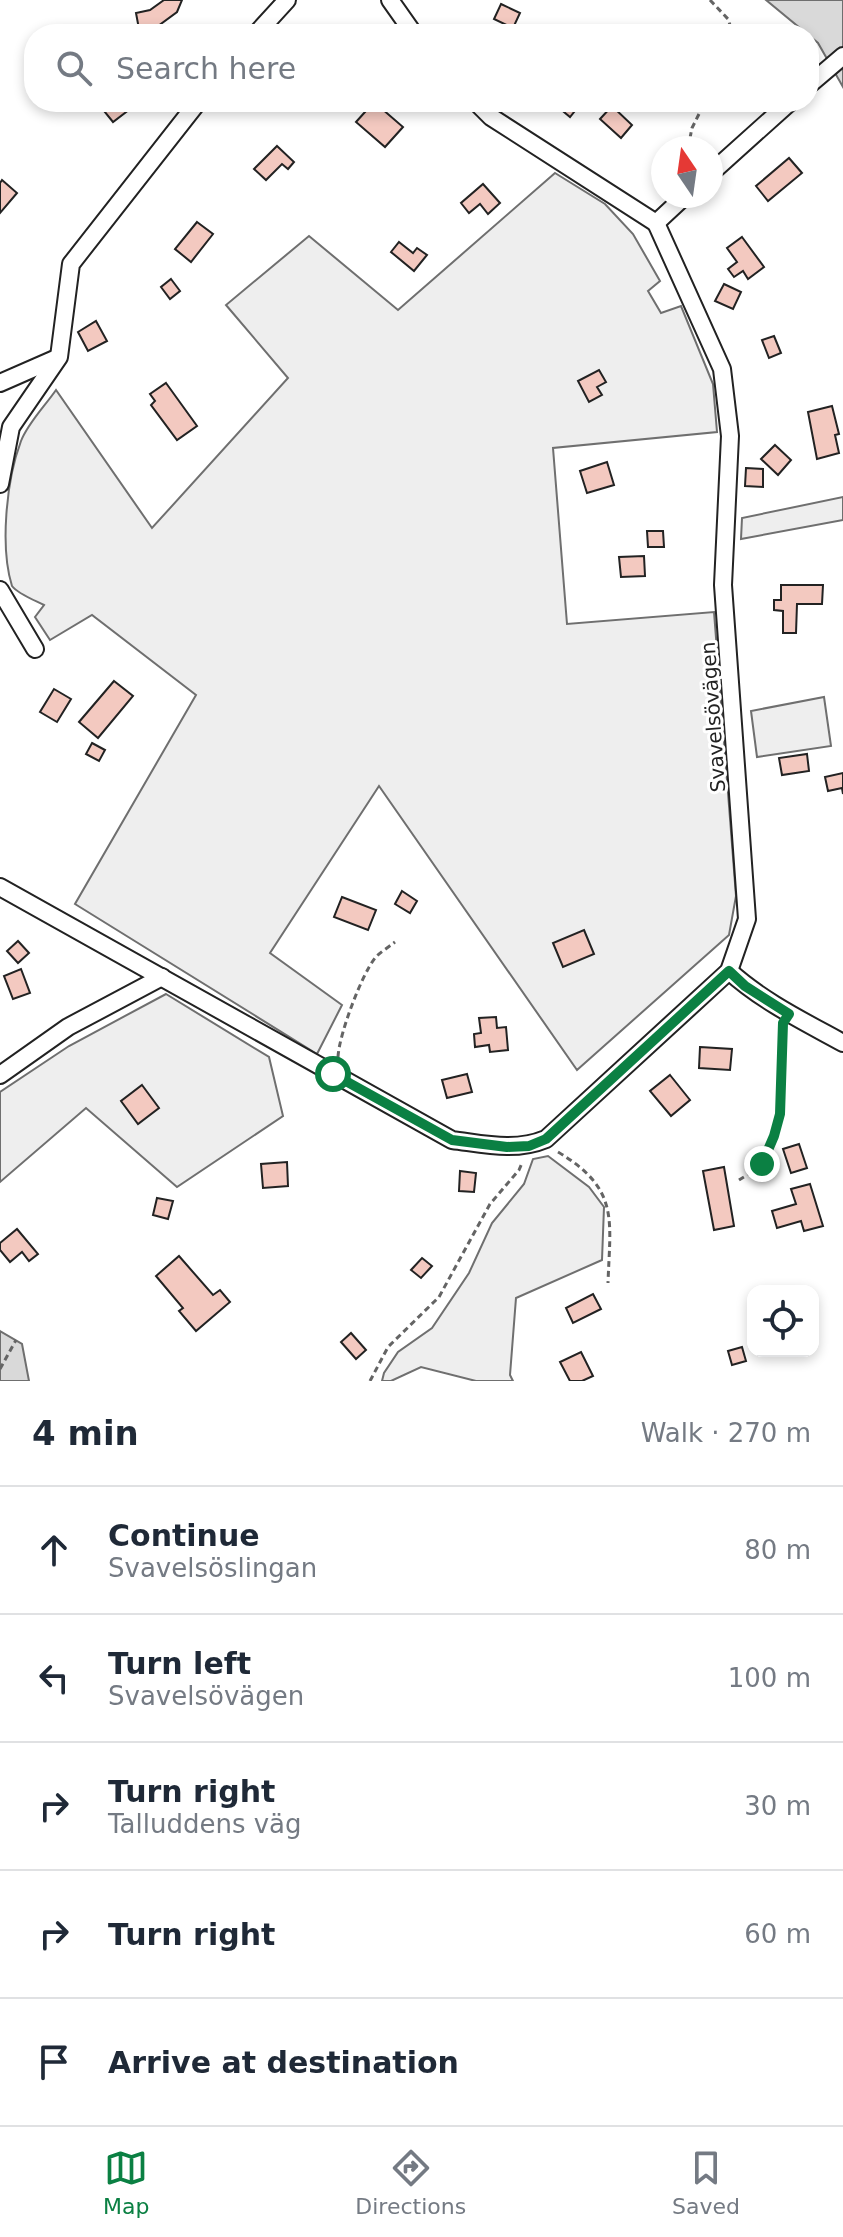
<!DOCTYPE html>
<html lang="en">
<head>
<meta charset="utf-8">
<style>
	body { margin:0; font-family:"DejaVu Sans",sans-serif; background:#f6f6f7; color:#1f2937 }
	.controls { position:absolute; right:24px; bottom:24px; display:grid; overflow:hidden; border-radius:16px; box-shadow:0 4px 12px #0003 }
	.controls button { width:72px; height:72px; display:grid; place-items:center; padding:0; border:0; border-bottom:2px solid #e0e1e3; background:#fff; color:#1f2937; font:40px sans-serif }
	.compass { position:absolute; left:651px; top:136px; width:72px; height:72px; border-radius:50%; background:#fff; box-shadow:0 4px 12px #0003; rotate:347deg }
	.stop { position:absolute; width:24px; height:24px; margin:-18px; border:6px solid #0b8043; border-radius:50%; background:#fff }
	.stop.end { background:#0b8043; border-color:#fff; box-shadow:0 2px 8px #0008 }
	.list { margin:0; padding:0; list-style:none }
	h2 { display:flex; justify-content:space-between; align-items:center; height:104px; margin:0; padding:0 32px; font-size:34px }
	h2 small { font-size:26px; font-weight:400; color:#747a83 }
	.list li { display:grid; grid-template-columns:52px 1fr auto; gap:24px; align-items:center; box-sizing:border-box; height:128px; padding:0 32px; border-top:2px solid #e0e1e3 }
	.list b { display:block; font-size:30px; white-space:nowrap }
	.list p { margin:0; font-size:26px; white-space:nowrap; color:#747a83 }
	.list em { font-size:26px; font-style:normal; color:#747a83 }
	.icon { flex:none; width:44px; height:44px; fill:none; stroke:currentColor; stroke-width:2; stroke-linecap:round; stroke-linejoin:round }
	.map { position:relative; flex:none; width:843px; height:1381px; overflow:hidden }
	.search { position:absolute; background:#fff; box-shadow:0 4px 12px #0003; left:24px; right:24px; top:24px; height:88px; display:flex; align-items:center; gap:20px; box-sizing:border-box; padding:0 28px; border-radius:32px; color:#747a83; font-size:30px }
	.sheet { height:744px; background:#fff }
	nav { display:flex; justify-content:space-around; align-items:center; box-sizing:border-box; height:112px; border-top:2px solid #e0e1e3; background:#fff; font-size:22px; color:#747a83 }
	nav a { display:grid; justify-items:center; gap:4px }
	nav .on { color:#0b8043 }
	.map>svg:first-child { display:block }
</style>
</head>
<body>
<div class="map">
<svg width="843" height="1381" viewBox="0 0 843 1381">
	<rect width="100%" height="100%" fill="#fff"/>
	<g fill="#eee" stroke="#6f6f6f" stroke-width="2">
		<path d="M555 173 605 204 633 234 660 281 648 291 661 313 681 306 713 384 717 432 553 448 567 624 714 612 736 896 729 935 577 1070 379 786 270 953 342 1005 317 1054 75 904 196 695 92 615 50 640 35 617 44 605C34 600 18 594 12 586 0 548 6 481 21 441 28 423 45 406 56 390L152 528 288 378 226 305 309 236 398 310Z"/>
		<path d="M843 497V520L741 539 742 518Z"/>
		<path d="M824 697 831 746 757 757 751 711Z"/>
		<path d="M166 994 269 1057 283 1116 177 1187 86 1108 0 1182V1092L69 1046Z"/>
		<path d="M548 1156 589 1187 604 1207 602 1260 516 1298 510 1375 513 1381H476L421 1367 391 1381H382L384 1373 398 1352 432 1328 469 1273 492 1223 524 1184 533 1159Z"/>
	</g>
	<g fill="#d9d9d9" stroke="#6f6f6f" stroke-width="2">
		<path d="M766 0H843V87L818 43Z"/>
		<path d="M0 1331 22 1344 29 1381H0Z"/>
	</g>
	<g fill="#f3c9c0" stroke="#222" stroke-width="2">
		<path d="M164 0H182L177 12 158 26 139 29 136 13 150 10Z"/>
		<path d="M501 4 520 13 513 28 494 19Z"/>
		<path d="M115 102H137L138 103 113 122 104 111Z"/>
		<path d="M374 102 403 127 385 147 356 122Z"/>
		<path d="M552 102H582L570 117Z"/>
		<path d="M612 106 632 125 621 138 600 119Z"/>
		<path d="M277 146 294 162 288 169 282 164 266 180 254 169Z"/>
		<path d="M789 158 802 173 768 201 756 186Z"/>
		<path d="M2 180 17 193 0 213V183Z"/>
		<path d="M483 184 500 203 488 214 480 204 469 213 461 203Z"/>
		<path d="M197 222 213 234 191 262 175 249Z"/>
		<path d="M742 237 764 267 748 279 743 271 734 277 728 269 737 262 727 248Z"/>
		<path d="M399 242 413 253 417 248 427 255 414 271 391 252Z"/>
		<path d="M171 279 180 291 170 299 161 287Z"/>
		<path d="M724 284 741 292 733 309 715 301Z"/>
		<path d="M96 321 107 341 88 351 78 332Z"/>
		<path d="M774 336 781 353 769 358 762 340Z"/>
		<path d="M599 370 606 382 597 387 602 395 589 402 578 381Z"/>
		<path d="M166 383 197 426 177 440 151 405 155 401 150 394Z"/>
		<path d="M832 406 839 434 835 435 839 453 817 459 808 412Z"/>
		<path d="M775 445 791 460 778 475 761 459Z"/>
		<path d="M607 462 614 485 587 493 580 471Z"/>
		<path d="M746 468 763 469V487L745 486Z"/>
		<path d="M647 531H663L664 547H648Z"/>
		<path d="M644 556 645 576 621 577 619 557Z"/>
		<path d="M781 585H823L822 604H797L796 633H783V611L774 610V600H781Z"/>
		<path d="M114 681 133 696 98 738 79 722Z"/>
		<path d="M54 689 71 699 57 722 40 712Z"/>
		<path d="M92 743 105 750 99 761 86 754Z"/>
		<path d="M807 754 809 771 782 775 779 758Z"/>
		<path d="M843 773V794L842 788 828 791 825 777Z"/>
		<path d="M402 891 417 901 410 913 395 904Z"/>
		<path d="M342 897 376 910 368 930 334 917Z"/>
		<path d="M584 930 594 954 563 967 553 943Z"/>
		<path d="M18 941 29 953 18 963 7 951Z"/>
		<path d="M21 969 30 993 13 999 4 976Z"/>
		<path d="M496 1017 497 1028 506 1027 508 1050 490 1052 489 1045 475 1047 474 1034 481 1033 479 1018Z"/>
		<path d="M700 1047 732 1049 730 1070 699 1068Z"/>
		<path d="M467 1074 472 1092 447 1098 442 1080Z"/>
		<path d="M670 1075 690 1100 671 1116 650 1091Z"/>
		<path d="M142 1085 159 1108 138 1124 121 1101Z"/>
		<path d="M799 1144 807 1168 791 1173 783 1149Z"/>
		<path d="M287 1162 288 1186 263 1188 261 1164Z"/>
		<path d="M724 1167 734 1226 714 1230 703 1171Z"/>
		<path d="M460 1171 476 1173 474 1192 459 1191Z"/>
		<path d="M810 1184 823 1226 804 1231 801 1221 777 1228 772 1211 796 1204 791 1189Z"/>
		<path d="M157 1198 173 1201 168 1219 153 1215Z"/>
		<path d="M17 1229 38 1254 29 1261 22 1252 10 1262 0 1250V1243Z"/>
		<path d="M179 1256 213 1295 220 1290 230 1302 196 1331 179 1311 183 1308 156 1276Z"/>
		<path d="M422 1258 432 1266 421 1278 411 1270Z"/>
		<path d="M593 1294 601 1309 573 1323 566 1308Z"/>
		<path d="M351 1333 366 1350 356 1359 341 1342Z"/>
		<path d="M742 1347 746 1361 732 1365 728 1351Z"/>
		<path d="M581 1352 593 1376 582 1381H570L560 1362Z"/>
	</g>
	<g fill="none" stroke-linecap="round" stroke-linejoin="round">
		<g stroke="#222" stroke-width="20">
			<g id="street">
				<path d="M390 0 414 34"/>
				<path d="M256 34 287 0"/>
				<path d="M809 85 843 56"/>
				<path d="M476 102 491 117 656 223"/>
				<path d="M711 173 790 102"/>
				<path d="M656 223 685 196"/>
				<path d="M0 383 57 358"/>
				<path d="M0 484 11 427 59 357 71 264 198 102"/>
				<path d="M0 590 35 649"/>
				<path d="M0 887 452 1140C484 1144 515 1152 546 1139L729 971 747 919 723 585 730 436 722 369 656 223"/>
				<path d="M729 971C762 1001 803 1021 843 1043"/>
				<path d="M0 1075 68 1027 162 977"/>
			</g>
		</g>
		<g stroke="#646464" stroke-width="3" stroke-dasharray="6 4" stroke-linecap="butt">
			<path d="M710 0 728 19 733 34"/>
			<path d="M688 148 692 128 705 102"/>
			<path d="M338 1057C339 1035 361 976 375 958 380 952 389 947 395 942"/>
			<path d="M558 1152C620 1189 610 1220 608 1283"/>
			<path d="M739 1180C745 1176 753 1172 759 1166 785 1142 781 1062 782 1028"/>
			<path d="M0 1369 16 1340"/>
			<path d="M370 1381 388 1347 439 1297 490 1204 519 1170 522 1163"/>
		</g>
		<use href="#street" stroke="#fff" stroke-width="16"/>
	</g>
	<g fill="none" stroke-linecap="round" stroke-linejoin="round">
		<path stroke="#0b8043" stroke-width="10" d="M333 1074 452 1140 507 1147 529 1146 546 1139 729 971 745 986 789 1014 783 1023 780 1114 774 1136 762 1164"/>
	</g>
	<g text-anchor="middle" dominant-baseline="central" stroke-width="6" stroke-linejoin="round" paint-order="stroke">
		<g font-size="20" fill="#222" stroke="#fff">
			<text transform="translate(713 717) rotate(-94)">Svavelsövägen</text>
		</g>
	</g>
</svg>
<div class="controls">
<button><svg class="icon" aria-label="locate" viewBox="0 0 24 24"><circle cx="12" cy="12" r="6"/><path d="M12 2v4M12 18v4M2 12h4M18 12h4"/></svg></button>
</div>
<svg class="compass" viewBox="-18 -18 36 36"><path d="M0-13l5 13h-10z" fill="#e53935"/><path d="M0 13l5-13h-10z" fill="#747a83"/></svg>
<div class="stop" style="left:333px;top:1074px"></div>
<div class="stop end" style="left:762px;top:1164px"></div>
<div class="search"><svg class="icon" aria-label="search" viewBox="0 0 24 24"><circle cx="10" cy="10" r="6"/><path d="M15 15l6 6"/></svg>Search here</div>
</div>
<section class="sheet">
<h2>4 min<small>Walk · 270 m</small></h2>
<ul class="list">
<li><svg class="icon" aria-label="ahead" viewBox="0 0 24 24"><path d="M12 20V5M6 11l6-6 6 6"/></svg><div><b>Continue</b><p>Svavelsöslingan</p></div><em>80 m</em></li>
<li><svg class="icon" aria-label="left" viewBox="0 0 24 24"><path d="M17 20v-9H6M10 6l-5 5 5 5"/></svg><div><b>Turn left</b><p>Svavelsövägen</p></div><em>100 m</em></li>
<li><svg class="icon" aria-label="right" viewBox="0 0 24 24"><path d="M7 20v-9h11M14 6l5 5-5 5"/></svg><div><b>Turn right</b><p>Talluddens väg</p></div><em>30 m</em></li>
<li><svg class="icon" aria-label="right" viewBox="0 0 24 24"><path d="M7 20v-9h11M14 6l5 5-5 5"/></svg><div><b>Turn right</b></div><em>60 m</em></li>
<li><svg class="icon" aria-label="arrive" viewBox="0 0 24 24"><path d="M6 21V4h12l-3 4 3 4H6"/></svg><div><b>Arrive at destination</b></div></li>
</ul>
</section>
<nav>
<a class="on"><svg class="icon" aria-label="map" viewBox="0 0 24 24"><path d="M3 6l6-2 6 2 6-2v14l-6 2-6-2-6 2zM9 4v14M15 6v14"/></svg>Map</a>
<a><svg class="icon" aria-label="directions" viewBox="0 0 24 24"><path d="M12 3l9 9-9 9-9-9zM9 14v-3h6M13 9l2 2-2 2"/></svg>Directions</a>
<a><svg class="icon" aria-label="saved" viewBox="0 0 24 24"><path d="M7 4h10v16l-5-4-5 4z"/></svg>Saved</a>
</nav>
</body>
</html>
